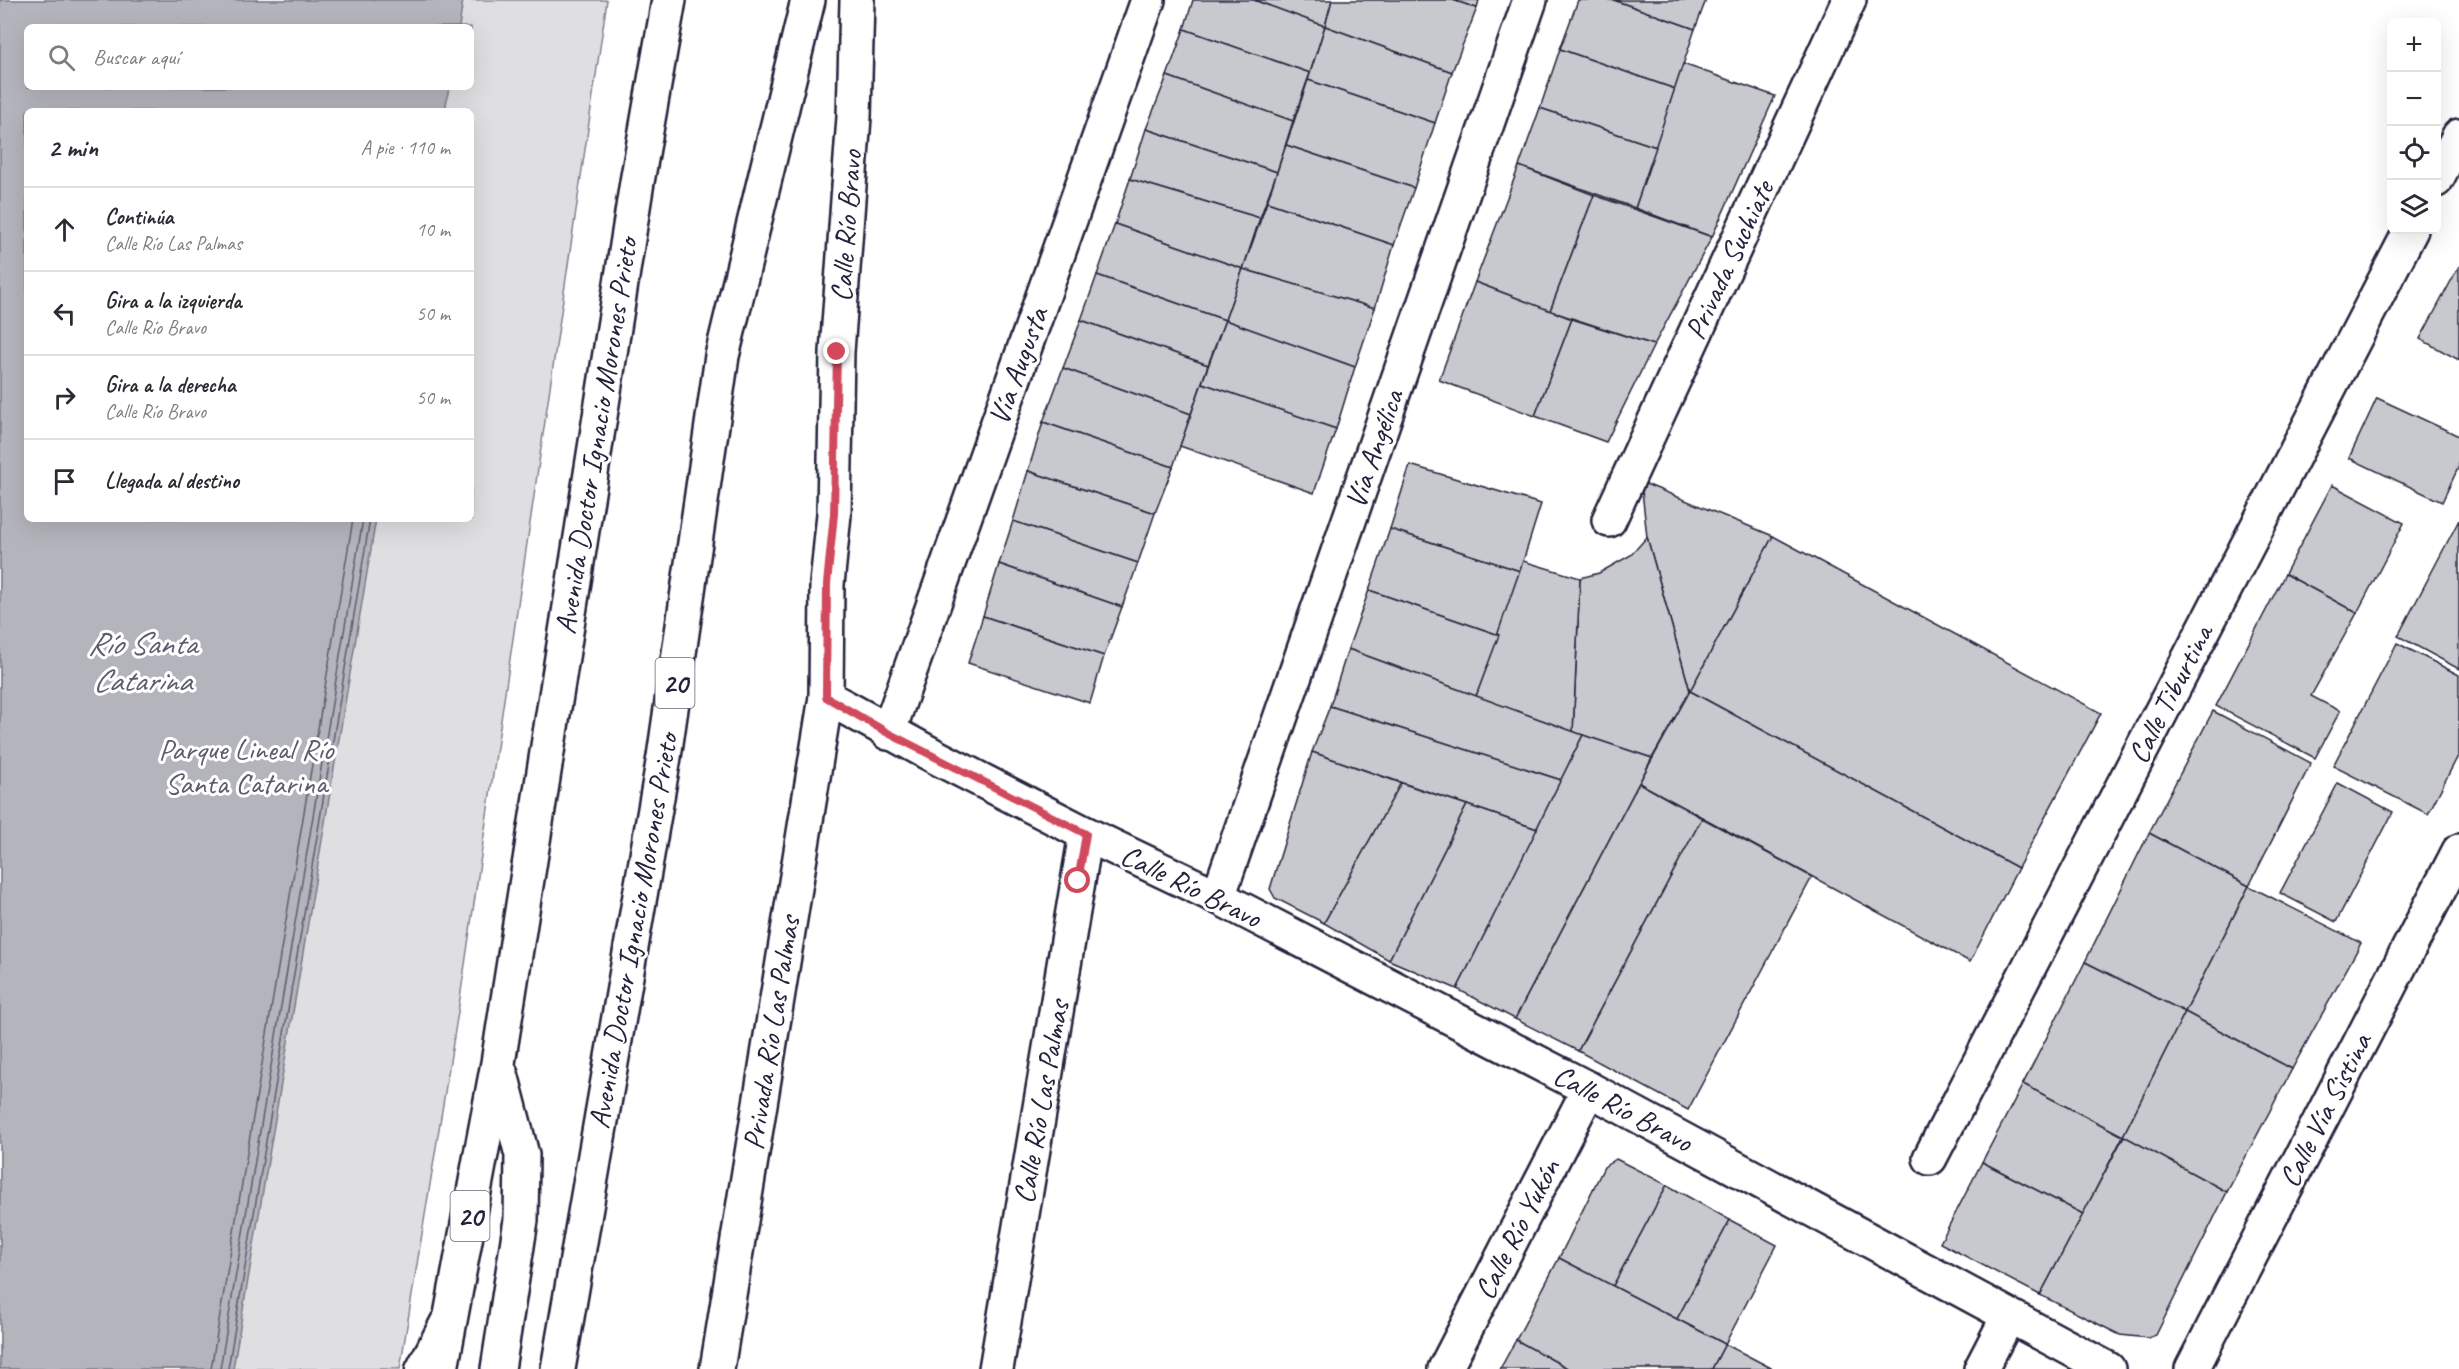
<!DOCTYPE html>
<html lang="es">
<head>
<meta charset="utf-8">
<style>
	body { margin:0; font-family:Caveat,sans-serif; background:#f2f2f3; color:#2b2b33 }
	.controls { position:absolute; right:18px; top:18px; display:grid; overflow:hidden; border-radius:9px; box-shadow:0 6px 24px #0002 }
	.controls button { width:54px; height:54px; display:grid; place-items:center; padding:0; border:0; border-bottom:2px solid #e1e1e2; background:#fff; color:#2b2b33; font:30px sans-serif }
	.stop { position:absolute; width:18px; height:18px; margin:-14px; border:4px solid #d1495b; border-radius:50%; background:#fff }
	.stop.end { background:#d1495b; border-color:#fff; box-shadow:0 2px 6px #0008 }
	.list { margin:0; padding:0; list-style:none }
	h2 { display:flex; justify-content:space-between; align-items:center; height:78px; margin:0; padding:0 24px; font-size:26px }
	h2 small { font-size:20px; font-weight:400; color:#7c7c81 }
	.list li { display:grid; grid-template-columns:39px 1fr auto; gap:18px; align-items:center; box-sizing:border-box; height:84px; padding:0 24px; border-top:2px solid #e1e1e2 }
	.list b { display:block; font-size:22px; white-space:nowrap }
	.list p { margin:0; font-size:20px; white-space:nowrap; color:#7c7c81 }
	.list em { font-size:20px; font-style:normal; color:#7c7c81 }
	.icon { flex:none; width:33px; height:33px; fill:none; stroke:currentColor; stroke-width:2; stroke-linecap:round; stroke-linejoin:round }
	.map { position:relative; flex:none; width:2459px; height:1369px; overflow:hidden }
	.search { position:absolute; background:#fff; box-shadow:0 6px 24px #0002; left:24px; top:24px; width:450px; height:66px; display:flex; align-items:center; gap:15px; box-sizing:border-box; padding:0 21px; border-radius:9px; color:#7c7c81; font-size:22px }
	.panel { position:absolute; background:#fff; box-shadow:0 6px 24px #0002; left:24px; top:108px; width:450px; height:414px; border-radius:9px }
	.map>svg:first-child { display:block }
</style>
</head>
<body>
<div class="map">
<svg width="2459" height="1369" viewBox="0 0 2459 1369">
	<rect width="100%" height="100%" fill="#fff"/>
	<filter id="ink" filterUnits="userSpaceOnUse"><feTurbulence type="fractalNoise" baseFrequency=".0167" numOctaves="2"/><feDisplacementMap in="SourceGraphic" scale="12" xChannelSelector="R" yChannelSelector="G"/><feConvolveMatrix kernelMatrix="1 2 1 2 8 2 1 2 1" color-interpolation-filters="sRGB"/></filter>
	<g filter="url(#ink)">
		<path fill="#dfdfe2" stroke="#80808e" stroke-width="1.5" fill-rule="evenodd" d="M0 0H607L458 1012 400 1369H0ZM27 27H471V87H27ZM27 111H471V519H27Z"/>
		<path fill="#b4b4bc" stroke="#7a7a88" stroke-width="1.5" d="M0 0H463L459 27H27V87H449L445 111H27V519H376L233 1369H0Z"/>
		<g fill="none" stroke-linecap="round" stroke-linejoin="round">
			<g stroke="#5c5c6f" stroke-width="1.5">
				<path d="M211 1369 353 519"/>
				<path d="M220 1369 363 519"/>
				<path d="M228 1369 370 519"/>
			</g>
		</g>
		<g fill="#c8c8cf" stroke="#22223b" stroke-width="1.5">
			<path d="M1193 0H1254L1325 26 1310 73 1184 29Z"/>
			<path d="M1254 0H1332L1325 26Z"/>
			<path d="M1332 0H1453L1477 8 1452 72 1325 26Z"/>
			<path d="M1453 0H1479L1477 8Z"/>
			<path d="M1578 0H1614L1695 29 1675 89 1560 49Z"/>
			<path d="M1614 0H1706L1695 29Z"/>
			<path d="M1325 26 1452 72 1435 123 1308 80Z"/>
			<path d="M1184 29 1310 73 1293 121 1167 76Z"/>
			<path d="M1560 49 1675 89 1656 147 1540 108Z"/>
			<path d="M1683 64 1775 96 1712 237 1635 208Z"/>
			<path d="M1167 76 1293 121 1277 172 1146 129Z"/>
			<path d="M1308 80 1435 123 1414 188 1286 145Z"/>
			<path d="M1540 108 1656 147 1635 208 1519 166Z"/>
			<path d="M1146 129 1277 172 1260 218 1130 179Z"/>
			<path d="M1286 145 1414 188 1394 245 1267 202Z"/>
			<path d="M1519 166 1594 195 1550 311 1475 282Z"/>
			<path d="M1130 179 1260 218 1243 269 1115 224Z"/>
			<path d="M1594 195 1712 237 1654 345 1550 311Z"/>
			<path d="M1267 202 1394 245 1375 308 1243 269Z"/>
			<path d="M1115 224 1243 269 1225 320 1097 275Z"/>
			<path d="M2459 266V360L2420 339Z"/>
			<path d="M1243 269 1375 308 1355 367 1225 320Z"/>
			<path d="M1097 275 1225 320 1208 365 1081 320Z"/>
			<path d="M1475 282 1572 319 1535 416 1439 380Z"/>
			<path d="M1572 319 1654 345 1606 442 1535 416Z"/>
			<path d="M1081 320 1208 365 1191 414 1063 368Z"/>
			<path d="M1225 320 1355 367 1336 429 1202 383Z"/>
			<path d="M1063 368 1191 414 1173 467 1043 422Z"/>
			<path d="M1202 383 1336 429 1314 493 1180 446Z"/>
			<path d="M2377 398 2459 436V466L2442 502 2349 458Z"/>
			<path d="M1043 422 1173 467 1155 513 1028 471Z"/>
			<path d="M1410 465 1541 504 1520 571 1390 529Z"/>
			<path d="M1028 471 1155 513 1138 563 1013 521Z"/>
			<path d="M1641 482 1773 536 1690 691 1647 537Z"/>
			<path d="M2332 485 2404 523 2357 613 2285 574Z"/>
			<path d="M2459 520V669L2398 636Z"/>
			<path d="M1013 521 1138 563 1122 607 999 564Z"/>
			<path d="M1390 529 1520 571 1499 635 1369 590Z"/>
			<path d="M1773 536 2101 713 2018 868 1690 691Z"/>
			<path d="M1647 537 1690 691 1652 758 1573 732 1580 578 1599 573 1631 555Z"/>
			<path d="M1523 561 1580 578 1573 732 1476 696Z"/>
			<path d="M999 564 1122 607 1104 656 983 616Z"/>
			<path d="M2285 574 2357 613 2311 696 2340 711 2315 758 2216 706Z"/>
			<path d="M1369 590 1499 635 1476 696 1348 649Z"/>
			<path d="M983 616 1104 656 1090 703 968 663Z"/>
			<path d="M2397 643 2459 675V754L2428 814 2333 766Z"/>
			<path d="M1348 649 1583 735 1561 780 1330 706Z"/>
			<path d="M1690 691 2018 868 1970 962 1639 783Z"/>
			<path d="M1330 706 1561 780 1537 829 1312 752Z"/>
			<path d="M2213 711 2311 763 2249 886 2149 833Z"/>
			<path d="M1583 735 1652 758 1515 1019 1457 989Z"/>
			<path d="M1312 752 1401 783 1324 923 1275 898 1270 889Z"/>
			<path d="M1401 783 1467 805 1389 960 1324 923Z"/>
			<path d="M1639 783 1702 818 1578 1051 1515 1019Z"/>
			<path d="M2338 783 2393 812 2336 922 2280 893Z"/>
			<path d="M1467 805 1537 829 1457 989 1389 960Z"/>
			<path d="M1702 818 1812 877 1688 1110 1578 1051Z"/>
			<path d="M2149 833 2249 886 2185 1012 2085 962Z"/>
			<path d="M2249 886 2361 943 2292 1069 2185 1012Z"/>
			<path d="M2085 962 2185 1012 2123 1136 2023 1084Z"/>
			<path d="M2185 1012 2292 1069 2227 1192 2123 1136Z"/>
			<path d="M2023 1084 2123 1136 2083 1214 1982 1162Z"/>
			<path d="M2124 1136 2227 1192 2156 1335 2148 1338 2120 1335 2040 1295Z"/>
			<path d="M1616 1159 1667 1185 1613 1286 1559 1258 1604 1167Z"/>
			<path d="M1982 1162 2083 1214 2040 1295 1940 1243Z"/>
			<path d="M1667 1185 1730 1220 1677 1319 1613 1286Z"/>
			<path d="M1730 1220 1777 1245 1725 1344 1677 1319Z"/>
			<path d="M1559 1258 1725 1344 1712 1369H1569L1516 1340Z"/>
			<path d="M1516 1340 1569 1369H1500Z"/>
			<path d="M1725 1344 1727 1345 1773 1369H1712Z"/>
		</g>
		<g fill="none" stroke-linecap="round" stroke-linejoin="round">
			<g stroke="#22223b" stroke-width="27">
				<path id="service" d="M417 1369 442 1321"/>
			</g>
			<g stroke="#22223b" stroke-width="38">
				<g id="minor">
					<path d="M2436 180 2459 136"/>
					<path d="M1609 520 1849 0"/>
					<path d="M888 733 1148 0"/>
					<path d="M1218 897 1530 0"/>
					<path d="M1930 1158 2411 230"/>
					<path d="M717 1369 826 697"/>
					<path d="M996 1369 1086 834"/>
					<path d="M1445 1369 1589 1089"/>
					<path d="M1981 1369 2008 1317"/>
					<path d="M2192 1369 2459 851"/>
				</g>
			</g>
			<g stroke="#22223b" stroke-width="38">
				<path id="tertiary" d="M857 0 854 117 837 352 834 514 827 584 826 697 938 758 1086 834 1218 897 1589 1089 2108 1369"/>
			</g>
			<g stroke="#22223b" stroke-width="38">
				<g id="primary">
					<path d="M441 1369 498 1063 637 182 669 0"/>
					<path d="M498 1369 521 1220 522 1155 501 1074"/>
					<path d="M558 1369 664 757 722 356 808 0"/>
				</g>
			</g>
			<use href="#service" stroke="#fff" stroke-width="22"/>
			<use href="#minor" stroke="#fff" stroke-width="33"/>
			<use href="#tertiary" stroke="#fff" stroke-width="33"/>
			<use href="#primary" stroke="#fff" stroke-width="33"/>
		</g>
	</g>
	<g fill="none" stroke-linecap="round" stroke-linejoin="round" filter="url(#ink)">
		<path stroke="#d1495b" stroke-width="8" d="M837 352 834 514 827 584 826 697 888 733 1086 834 1078 881"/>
	</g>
	<g text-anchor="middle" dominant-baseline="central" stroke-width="6" stroke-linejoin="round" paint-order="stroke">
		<g fill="#fff" stroke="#646476" stroke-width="1.5">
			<rect x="655.5" y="658" width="39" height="50" rx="4.5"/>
			<rect x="450.5" y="1191" width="39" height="50" rx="4.5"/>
		</g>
		<g font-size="28" font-weight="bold" fill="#22223b">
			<text x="675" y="683">20</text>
			<text x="470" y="1216">20</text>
		</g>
		<g font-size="30" fill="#22223b" stroke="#fff">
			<text transform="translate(846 226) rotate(-86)">Calle Río Bravo</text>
			<text transform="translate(1729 260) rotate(-65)">Privada Suchiate</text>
			<text transform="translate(1018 366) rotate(-70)">Vía Augusta</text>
			<text transform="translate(596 436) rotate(-81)">Avenida Doctor Ignacio Morones Prieto</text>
			<text transform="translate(1374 449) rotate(-71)">Vía Angélica</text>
			<text transform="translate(2170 694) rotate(-63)">Calle Tiburtina</text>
			<text transform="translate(1191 886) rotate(26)">Calle Río Bravo</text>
			<text transform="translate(633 931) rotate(-80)">Avenida Doctor Ignacio Morones Prieto</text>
			<text transform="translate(771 1033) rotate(-81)">Privada Río Las Palmas</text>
			<text transform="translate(1041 1102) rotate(-80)">Calle Río Las Palmas</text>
			<text transform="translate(1623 1108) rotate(28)">Calle Río Bravo</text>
			<text transform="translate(2325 1110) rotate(-63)">Calle Vía Sistina</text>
			<text transform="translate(1517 1229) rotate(-63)">Calle Río Yukón</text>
		</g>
		<g font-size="30" fill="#5b5b6d" stroke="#fff">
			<text x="246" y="749">Parque Lineal Río<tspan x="246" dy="34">Santa Catarina</tspan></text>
		</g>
		<g font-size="32" font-style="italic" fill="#5c5c6f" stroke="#fff">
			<text x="142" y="643">Río Santa<tspan x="142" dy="37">Catarina</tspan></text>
		</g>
	</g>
</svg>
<div class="controls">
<button>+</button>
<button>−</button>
<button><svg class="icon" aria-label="locate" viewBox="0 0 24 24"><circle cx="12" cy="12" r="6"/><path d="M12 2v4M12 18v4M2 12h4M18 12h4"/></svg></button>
<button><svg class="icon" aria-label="layers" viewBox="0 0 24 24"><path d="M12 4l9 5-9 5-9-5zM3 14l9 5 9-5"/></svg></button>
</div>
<div class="stop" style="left:1078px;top:881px"></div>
<div class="stop end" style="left:837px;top:352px"></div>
<div class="search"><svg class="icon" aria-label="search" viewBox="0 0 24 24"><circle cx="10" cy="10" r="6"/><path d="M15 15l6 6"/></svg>Buscar aquí</div>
<section class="panel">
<h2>2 min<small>A pie · 110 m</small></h2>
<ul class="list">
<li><svg class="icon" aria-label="ahead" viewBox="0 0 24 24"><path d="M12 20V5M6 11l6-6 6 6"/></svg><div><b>Continúa</b><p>Calle Río Las Palmas</p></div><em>10 m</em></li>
<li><svg class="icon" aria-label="left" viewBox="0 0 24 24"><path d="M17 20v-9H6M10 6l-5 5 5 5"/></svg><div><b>Gira a la izquierda</b><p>Calle Río Bravo</p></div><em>50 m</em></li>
<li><svg class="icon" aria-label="right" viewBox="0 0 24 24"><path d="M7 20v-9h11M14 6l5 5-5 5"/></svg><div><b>Gira a la derecha</b><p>Calle Río Bravo</p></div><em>50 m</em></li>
<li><svg class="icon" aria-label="arrive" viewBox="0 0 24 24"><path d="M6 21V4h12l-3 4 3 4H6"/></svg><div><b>Llegada al destino</b></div></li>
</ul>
</section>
</div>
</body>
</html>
